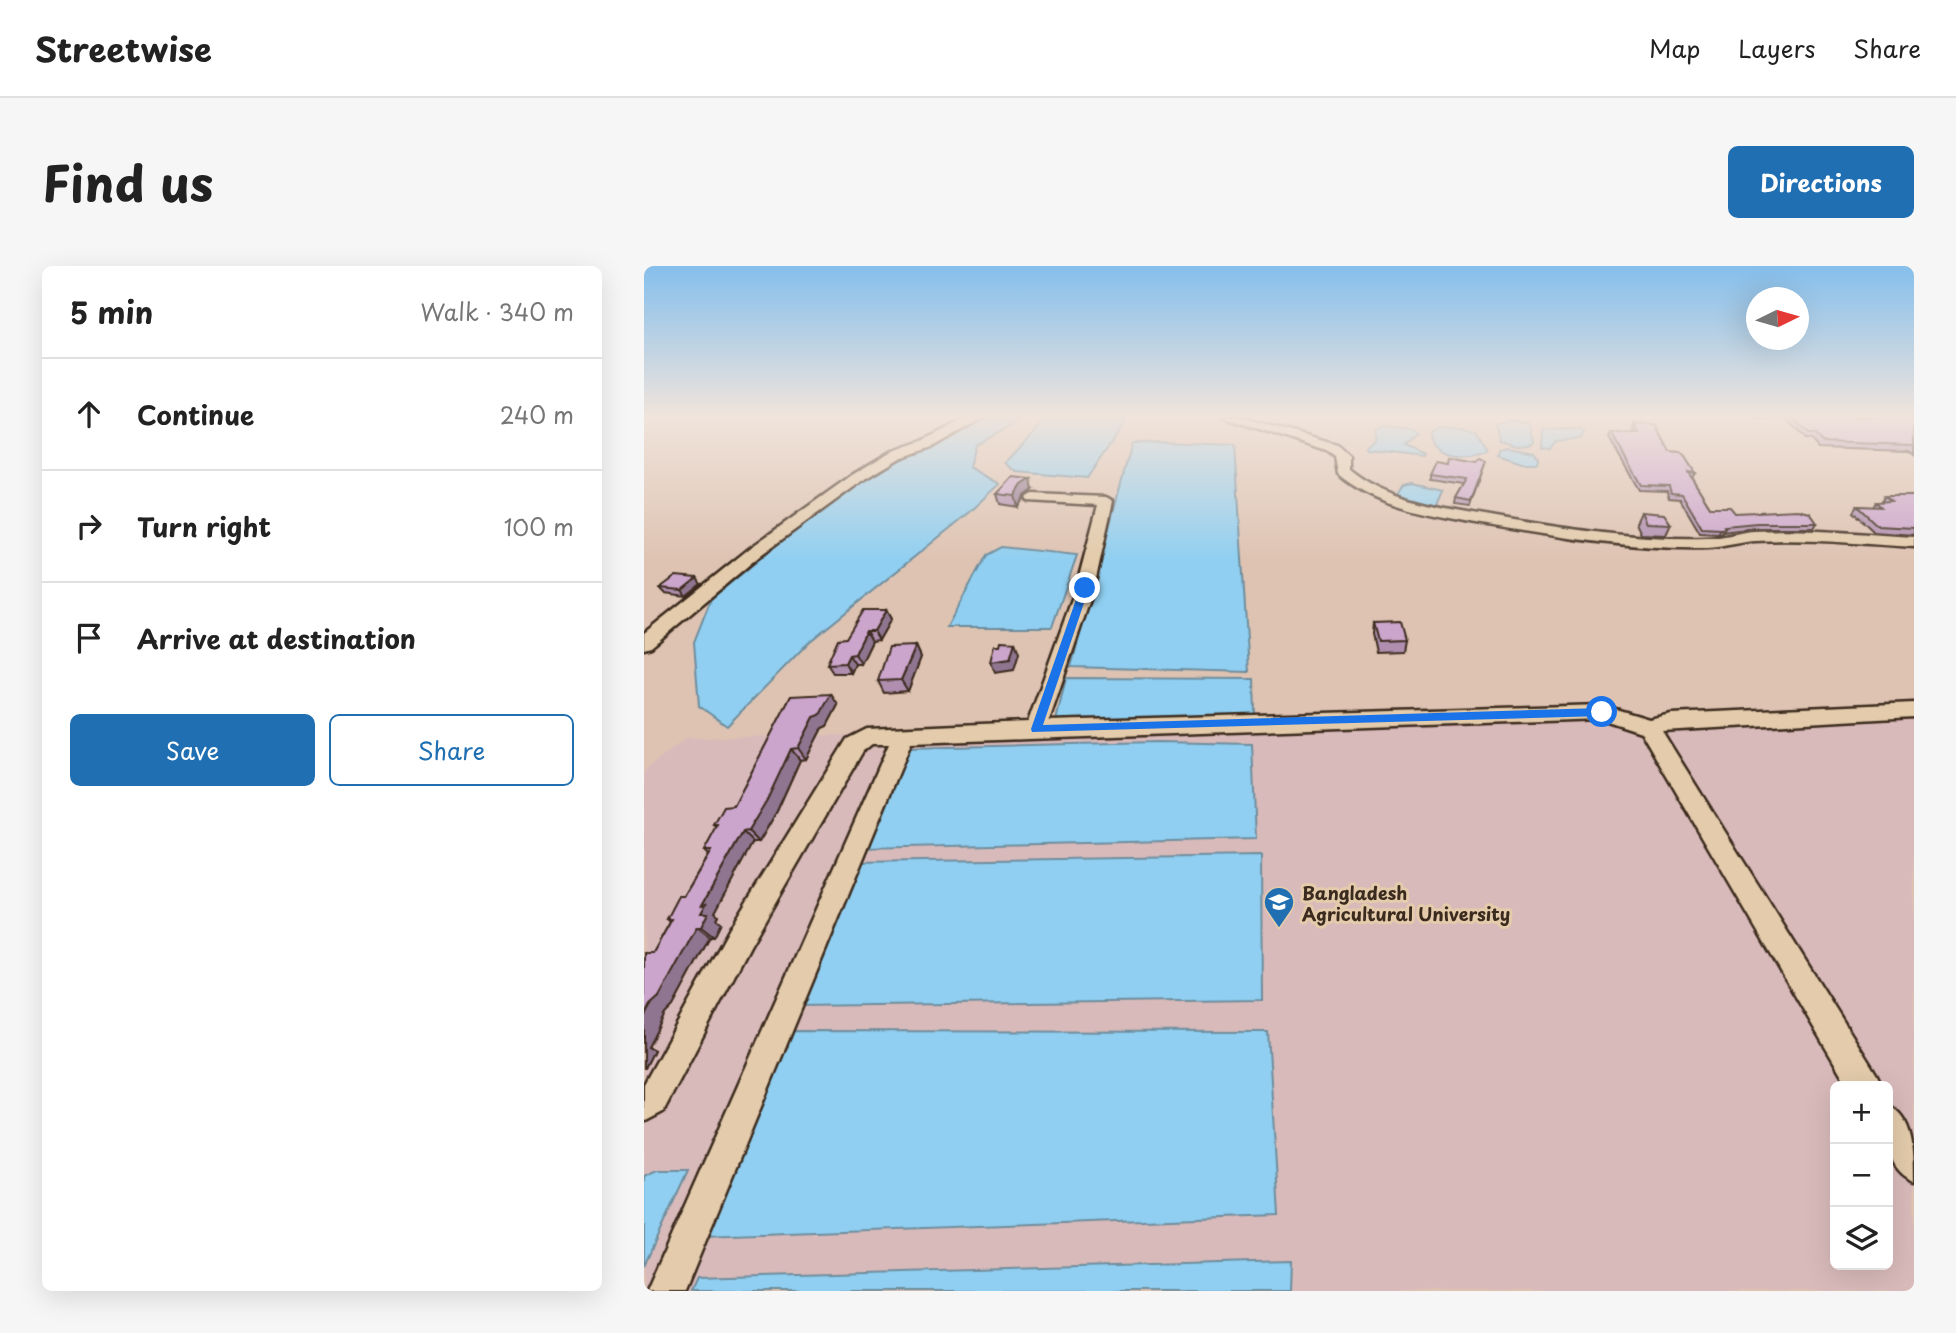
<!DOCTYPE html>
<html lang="en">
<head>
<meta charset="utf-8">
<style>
	body { margin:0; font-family:"Playpen Sans",sans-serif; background:#f6f6f6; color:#222 }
	.controls { position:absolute; right:21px; bottom:21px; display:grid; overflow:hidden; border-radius:10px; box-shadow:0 7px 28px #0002 }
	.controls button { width:63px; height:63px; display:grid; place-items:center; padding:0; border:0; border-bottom:2px solid #e0e0e0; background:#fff; color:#222; font:35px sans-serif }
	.compass { position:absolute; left:1102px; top:21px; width:63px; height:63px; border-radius:50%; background:#fff; box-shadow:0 7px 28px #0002; rotate:85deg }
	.stop { position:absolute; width:21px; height:21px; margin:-16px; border:5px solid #1a73e8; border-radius:50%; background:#fff }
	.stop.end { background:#1a73e8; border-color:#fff; box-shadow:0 2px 7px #0008 }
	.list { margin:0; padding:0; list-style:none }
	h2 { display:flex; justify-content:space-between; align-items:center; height:91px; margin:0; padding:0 28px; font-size:30px }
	h2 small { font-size:23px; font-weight:400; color:#767676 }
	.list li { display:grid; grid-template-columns:46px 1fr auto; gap:21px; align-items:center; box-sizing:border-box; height:112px; padding:0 28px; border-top:2px solid #e0e0e0 }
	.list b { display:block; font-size:26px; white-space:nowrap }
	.list em { font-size:23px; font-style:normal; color:#767676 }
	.actions { display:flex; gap:14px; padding:21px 28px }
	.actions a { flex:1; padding:16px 0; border:2px solid #1f6fb2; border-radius:10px; text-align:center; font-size:24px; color:#1f6fb2 }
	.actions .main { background:#1f6fb2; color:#fff }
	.icon { flex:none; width:38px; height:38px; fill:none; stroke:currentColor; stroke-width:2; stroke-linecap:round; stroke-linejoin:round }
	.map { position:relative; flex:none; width:1270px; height:1025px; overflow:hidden; border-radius:10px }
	header { display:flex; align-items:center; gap:42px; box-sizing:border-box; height:98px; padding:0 35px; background:#fff; border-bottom:2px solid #e0e0e0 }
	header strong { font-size:33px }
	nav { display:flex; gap:38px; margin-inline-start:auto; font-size:24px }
	.intro { display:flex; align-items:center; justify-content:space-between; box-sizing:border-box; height:168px; padding:0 42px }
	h1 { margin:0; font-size:49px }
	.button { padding:18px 32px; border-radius:10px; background:#1f6fb2; color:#fff; font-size:24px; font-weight:700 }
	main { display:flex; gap:42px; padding:0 42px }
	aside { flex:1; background:#fff; border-radius:10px; box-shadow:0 7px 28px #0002 }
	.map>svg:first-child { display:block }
</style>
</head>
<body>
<header>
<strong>Streetwise</strong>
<nav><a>Map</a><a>Layers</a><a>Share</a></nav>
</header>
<div class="intro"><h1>Find us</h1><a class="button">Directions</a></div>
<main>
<aside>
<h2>5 min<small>Walk · 340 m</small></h2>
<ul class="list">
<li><svg class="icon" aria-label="ahead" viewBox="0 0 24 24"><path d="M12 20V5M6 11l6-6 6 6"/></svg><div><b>Continue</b></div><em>240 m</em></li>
<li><svg class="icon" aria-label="right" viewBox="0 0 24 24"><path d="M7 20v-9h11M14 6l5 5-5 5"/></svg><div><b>Turn right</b></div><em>100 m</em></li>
<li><svg class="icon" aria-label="arrive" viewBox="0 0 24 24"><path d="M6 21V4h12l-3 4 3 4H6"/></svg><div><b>Arrive at destination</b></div></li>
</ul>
<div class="actions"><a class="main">Save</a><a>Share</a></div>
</aside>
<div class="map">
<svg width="1270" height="1025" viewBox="0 0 1270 1025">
	<rect width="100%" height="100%" fill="#dec3b2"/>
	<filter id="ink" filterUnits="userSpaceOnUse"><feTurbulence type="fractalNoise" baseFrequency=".0143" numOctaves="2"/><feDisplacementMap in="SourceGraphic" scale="14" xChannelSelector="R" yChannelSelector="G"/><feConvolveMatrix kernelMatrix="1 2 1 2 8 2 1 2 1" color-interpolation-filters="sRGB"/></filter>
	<g filter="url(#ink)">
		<path fill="#d9baba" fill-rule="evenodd" d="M1270 446V1025H0V505L42 472 1153 451ZM1191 820H1244V999H1191Z"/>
		<g fill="#90cff1" stroke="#6e8d9d" stroke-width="2">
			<path d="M344 151H485L443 212 373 206 361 197 393 164 400 153 382 152 331 179 325 201 356 218 326 246 165 376 83 460 55 440 50 376 67 333 174 245 238 201 285 182Z"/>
			<path d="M864 154 885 157 890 175 887 178 873 179 856 174 851 158Z"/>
			<path d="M738 160 767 163 772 167 760 179 779 188 778 190 723 183 721 181 731 174 732 163Z"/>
			<path d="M793 161H820L832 164 844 184C826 194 785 191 784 166Z"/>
			<path d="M934 163 940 166 937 172 912 175 906 182 898 181 899 164Z"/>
			<path d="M516 176 591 179 605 406 427 401 488 177Z"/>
			<path d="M864 181 890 186 894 192 893 197H878L854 189 855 183Z"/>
			<path d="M768 217 799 224 793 238 788 240 752 230 760 219Z"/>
			<path d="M357 281 433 289 408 361H303L342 289Z"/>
			<path d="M422 412 610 413 611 448 412 455Z"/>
			<path d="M514 476 608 478 612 573 219 582 262 482Z"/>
			<path d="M617 590 618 734 154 740 210 596Z"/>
			<path d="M148 765 624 766 635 949 59 970Z"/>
			<path d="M13 904H44L0 1000V910Z"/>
			<path d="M647 995 646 1025H47L53 1012Z"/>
		</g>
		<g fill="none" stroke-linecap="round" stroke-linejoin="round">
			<g stroke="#3b2a1e" stroke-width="5">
				<g id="minor">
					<path d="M325 151H340L288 181 256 192 218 215 118 288 7 381 0 383V367L106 282 208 209 246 186 278 175Z"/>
					<path d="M578 151H596L693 179 705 190V203C741 233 790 240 835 248 909 261 987 274 1063 272 1079 272 1094 266 1110 265 1163 262 1217 268 1270 271V281C1217 278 1164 272 1111 275 1095 276 1080 281 1064 282 987 284 907 270 832 257 784 248 731 240 694 208L691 191 683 185Z"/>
					<path d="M389 228 462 231 469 235 450 322 405 455 958 439 1005 453 1027 448 1270 437V451L1018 465 1233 809 1238 820H1204L997 466 957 453 267 477 41 1025H3L245 478H228L219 485 106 680 19 846 0 856V818L86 662 203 473 223 463 384 456 432 322 454 239 384 235 382 232Z"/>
					<path d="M1244 839C1270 852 1270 886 1270 915 1239 902 1243 867 1244 839Z"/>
				</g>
			</g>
			<use href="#minor" fill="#e3cbab" fill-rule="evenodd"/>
		</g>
		<g fill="#af8eaf" stroke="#3b2a1e" stroke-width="2">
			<path d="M1111 151H1263L1270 157V189L1265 185 1174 182 1167 174 1161 173 1143 153H1113Z"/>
			<path d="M990 158 1051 207 1048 212 1066 241 1091 247 1173 257 1170 262H1110L1079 266 1078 268H1074L1056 267 1036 233 1025 232 1023 225 995 224 965 172 967 167 991 168 989 163Z"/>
			<path d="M842 195 826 240 811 238 812 232 820 218 786 213V208L804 197Z"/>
			<path d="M389 224 381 230 374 241 356 238 353 228Z"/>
			<path d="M1241 230H1270V269L1230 266 1209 246 1213 240 1229 241 1232 236H1237Z"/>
			<path d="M997 246 1027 258 1022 269 997 268 992 257Z"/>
			<path d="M57 318 42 330 21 327 16 322Z"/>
			<path d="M242 344 247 353 235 374 228 375 217 398H211L207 407H189L183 398 202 372Z"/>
			<path d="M729 357 761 374 759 385 732 386 728 368Z"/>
			<path d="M272 380 277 391 264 425 240 427 234 415Z"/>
			<path d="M147 430 194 439 183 460 178 462 162 493 156 494 133 545 115 576H109L71 646 74 649 72 653 77 657 70 671H66L29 740 21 748 4 781 10 784 1 802H0V687H9L26 656 23 653 40 630 64 589 60 585 73 562 70 559 90 540Z"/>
		</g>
		<g fill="#8f748f" stroke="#3b2a1e" stroke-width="2">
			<path d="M387 213 389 224 381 230 374 241 371 230 378 219Z"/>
			<path d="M1081 262 1078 268H1074L1077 263Z"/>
			<path d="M53 312 57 318 42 330 38 324Z"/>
			<path d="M242 344 247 353 235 374 230 365Z"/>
			<path d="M222 365 228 375 217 398 211 388Z"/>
			<path d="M371 376 375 387 370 404 351 407 347 396Z"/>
			<path d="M272 380 277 391 264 425 257 414Z"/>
			<path d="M205 389 211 398 207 407 201 397Z"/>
			<path d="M187 428 194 439 183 460 178 462 162 493 154 482 170 451Z"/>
			<path d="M147 483 156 494 133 545 115 576 104 565Z"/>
			<path d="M99 566 109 576 71 646 74 649 72 653 77 657 70 671 57 661 58 639Z"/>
			<path d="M53 661 66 671 29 740 21 748 4 781 10 784 1 802H0V751Z"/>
		</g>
		<g fill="#cca5cc" stroke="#3b2a1e" stroke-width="2">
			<path d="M1148 151H1263L1270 157V180L1269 179 1178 176 1170 168H1164Z"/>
			<path d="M990 158 1012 159 1026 186 1037 187 1041 191 1051 207 1044 206 1066 241H1086L1091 247 1154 244 1166 247 1173 257H1113L1080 260 1081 262 1077 263 1058 262 1038 228 1027 227 1025 220 997 219 967 167 995 168Z"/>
			<path d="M805 191 833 196 836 192 842 195 827 235 812 232 823 213 786 208 792 195 804 197Z"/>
			<path d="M369 211 387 213 378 219 371 230 353 228Z"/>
			<path d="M1241 230H1270V262L1234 260 1213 240 1237 241 1232 236 1247 235Z"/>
			<path d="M997 246 1020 248 1027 258 1002 257Z"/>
			<path d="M32 310 53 312 38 324 16 322Z"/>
			<path d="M219 344H242L230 365H222L211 388 205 389 201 397 183 398 194 373 202 372Z"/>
			<path d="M756 356 761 374 734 375 729 357Z"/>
			<path d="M357 375 371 376 366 393 347 396 351 379H356Z"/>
			<path d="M272 380 257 414 234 415 245 381Z"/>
			<path d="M187 428 176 449 170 451 154 482 147 483 123 534 104 565 99 566 58 639 62 638 57 647H64L57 661H53L15 731 6 739 0 751V687H9L28 653H23L35 630H40L67 585H60L74 559H70L80 541 90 540 147 430Z"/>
		</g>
	</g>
	<linearGradient id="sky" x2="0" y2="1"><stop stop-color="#85bfec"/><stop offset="0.51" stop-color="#f0e4dc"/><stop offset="1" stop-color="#f0e4dc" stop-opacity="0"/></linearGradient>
	<rect width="1270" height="294" fill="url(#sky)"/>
	<path fill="#1a73e8" d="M441 319 445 322 399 459 958 442 964 446 958 450 388 466 387 463 436 322Z"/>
	<defs>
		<g id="university-pin" transform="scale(1.575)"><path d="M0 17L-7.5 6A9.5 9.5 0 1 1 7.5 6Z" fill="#1f6fb2" stroke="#e3cbab"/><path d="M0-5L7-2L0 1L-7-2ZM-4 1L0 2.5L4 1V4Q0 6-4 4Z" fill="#fff"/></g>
	</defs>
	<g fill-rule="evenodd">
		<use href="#university-pin" x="635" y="636"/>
	</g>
	<g text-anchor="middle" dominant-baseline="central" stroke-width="6" stroke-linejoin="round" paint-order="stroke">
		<g font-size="18" font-weight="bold" fill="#3b2a1e" stroke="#e3cbab" text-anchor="start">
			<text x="658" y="626">Bangladesh<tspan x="658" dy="21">Agricultural University</tspan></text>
		</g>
	</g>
</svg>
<div class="controls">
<button>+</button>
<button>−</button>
<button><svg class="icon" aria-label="layers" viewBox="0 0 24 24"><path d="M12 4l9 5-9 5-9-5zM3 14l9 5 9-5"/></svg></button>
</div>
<svg class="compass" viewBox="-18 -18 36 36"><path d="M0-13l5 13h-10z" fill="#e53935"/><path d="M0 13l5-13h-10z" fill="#767676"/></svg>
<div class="stop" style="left:958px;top:446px"></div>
<div class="stop end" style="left:441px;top:322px"></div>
</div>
</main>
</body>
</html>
